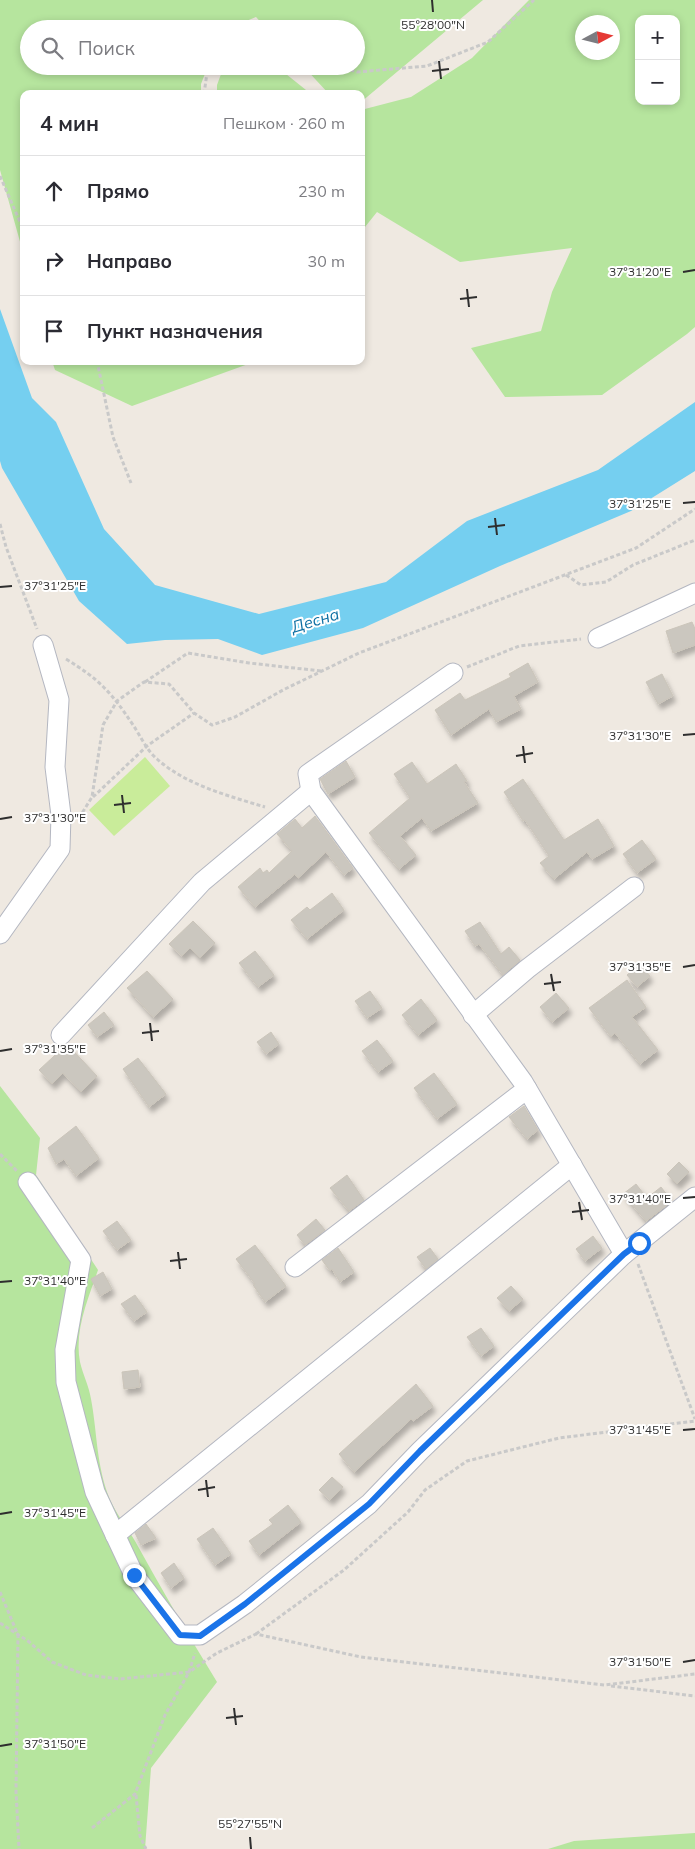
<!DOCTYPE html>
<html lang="ru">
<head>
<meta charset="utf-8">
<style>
	body { margin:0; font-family:Mulish,sans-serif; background:#f7f7f7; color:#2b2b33 }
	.controls { position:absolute; right:15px; top:15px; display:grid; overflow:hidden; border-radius:10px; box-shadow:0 2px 8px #0003 }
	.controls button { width:45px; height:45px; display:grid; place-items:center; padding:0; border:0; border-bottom:1px solid #e1e1e2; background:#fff; color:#2b2b33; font:25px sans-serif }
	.compass { position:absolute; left:575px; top:15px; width:45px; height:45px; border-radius:50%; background:#fff; box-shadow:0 2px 8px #0003; rotate:83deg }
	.stop { position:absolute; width:15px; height:15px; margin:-11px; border:4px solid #1a73e8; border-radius:50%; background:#fff }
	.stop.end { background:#1a73e8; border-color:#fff; box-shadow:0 1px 5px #0008 }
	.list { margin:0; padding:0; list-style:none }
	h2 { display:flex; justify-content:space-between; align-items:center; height:65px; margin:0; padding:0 20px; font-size:21px }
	h2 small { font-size:16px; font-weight:400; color:#7c7c81 }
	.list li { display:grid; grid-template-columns:32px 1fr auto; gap:15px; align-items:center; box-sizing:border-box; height:70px; padding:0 20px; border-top:1px solid #e1e1e2 }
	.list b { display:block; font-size:19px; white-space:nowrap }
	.list em { font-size:16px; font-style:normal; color:#7c7c81 }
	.icon { flex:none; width:28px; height:28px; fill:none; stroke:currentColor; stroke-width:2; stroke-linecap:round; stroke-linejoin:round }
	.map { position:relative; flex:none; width:695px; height:1849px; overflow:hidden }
	.search { position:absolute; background:#fff; box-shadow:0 2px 8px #0003; left:20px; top:20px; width:345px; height:55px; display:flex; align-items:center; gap:12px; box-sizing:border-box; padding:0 18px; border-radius:28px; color:#7c7c81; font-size:19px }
	.panel { position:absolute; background:#fff; box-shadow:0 2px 8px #0003; left:20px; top:90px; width:345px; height:275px; border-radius:10px }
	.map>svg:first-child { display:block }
</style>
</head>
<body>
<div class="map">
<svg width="695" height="1849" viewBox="0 0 695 1849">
	<defs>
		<filter id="shadow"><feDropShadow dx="3" dy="5.5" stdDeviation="2.5" flood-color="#0004"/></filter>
	</defs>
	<rect width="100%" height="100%" fill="#efe9e1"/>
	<g fill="#b6e59e" fill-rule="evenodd">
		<path d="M0 0H483L361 102V94H329L303 66H356V29H267L256 17 227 29H29V66H208L201 84V94H24V256L0 170Z"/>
		<path d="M529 0H695V327L687 334 602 395 505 397 471 348 541 331 552 292 572 248 460 262 377 212 361 232V110L411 97 472 58ZM639 19H676V101H639ZM582 22H612V52H582Z"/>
		<path d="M224 66H276L311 94H217V85Z"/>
		<path d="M52 361H250L251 363 132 406 55 370Z"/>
		<path d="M0 1086 40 1138 36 1175 98 1270C88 1299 74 1331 80 1362 83 1375 89 1386 91 1399 97 1431 96 1459 107 1492 113 1510 125 1524 135 1541 161 1588 188 1635 217 1682L151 1768 145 1849H0Z"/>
		<path d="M695 1833V1849H548L574 1841Z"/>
	</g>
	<path fill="#c9ec9a" d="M145 757 170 786 114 836 89 810Z"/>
	<path fill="#75cff0" d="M0 309 32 398 56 422 104 529 155 585 259 614 386 582 467 521 598 470 695 402V471L631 511 500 566 363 628 262 655 218 639 165 640 127 644 79 601 2 468 0 461Z"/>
	<g fill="#cbc7bf" stroke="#cbc5ba" filter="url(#shadow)">
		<path d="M692 622 695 629V645L673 653 666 631Z"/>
		<path d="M528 663 538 682 514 696 521 709 496 722 489 709 451 735 435 710 460 693 465 700 511 677 509 674Z"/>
		<path d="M662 674 673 696 658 704 646 682Z"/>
		<path d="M346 761 355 777 328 794 320 779Z"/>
		<path d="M412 762 427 784 456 764 467 781 464 782 478 803 431 831 422 818 400 836 416 855 399 869 369 833 410 798 394 774Z"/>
		<path d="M523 779 564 840 598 819 614 846 592 859 587 852 554 879 540 863 549 856 525 820 523 821 504 792Z"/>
		<path d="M315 816 353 868 344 875 326 852 298 878 295 874 255 907 238 887 260 868 263 873 267 870 269 873 292 851 277 834 295 819 302 828Z"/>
		<path d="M642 840 656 859 637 873 623 854Z"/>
		<path d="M332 893 344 910 307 939 291 920 307 907 310 910Z"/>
		<path d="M193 921 215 943 200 958 190 948 182 956 169 944Z"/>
		<path d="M480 922 501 954 509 947 520 960 503 975 479 944 475 946 465 931Z"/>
		<path d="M255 951 274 975 258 987 239 963Z"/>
		<path d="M640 964 650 976 637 987 627 975Z"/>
		<path d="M147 971 173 999 153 1017 127 988Z"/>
		<path d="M627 980 646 1007 632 1017 658 1050 640 1064 615 1033 611 1037 589 1008Z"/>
		<path d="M370 991 382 1008 367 1018 355 1001Z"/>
		<path d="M556 993 569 1008 552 1022 540 1007Z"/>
		<path d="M421 999 437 1020 418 1035 402 1015Z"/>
		<path d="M104 1012 114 1025 97 1037 88 1025Z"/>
		<path d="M271 1032 279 1044 266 1054 257 1042Z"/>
		<path d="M377 1040 393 1061 378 1072 362 1051Z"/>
		<path d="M67 1044 97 1076 81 1092 63 1073 52 1084 39 1070Z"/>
		<path d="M138 1058 166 1094 149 1107 123 1069Z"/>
		<path d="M434 1073 457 1104 437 1119 414 1088Z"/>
		<path d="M524 1106 538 1130 527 1139 509 1117Z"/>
		<path d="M76 1126 99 1158 76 1176 64 1159 56 1164 48 1148Z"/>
		<path d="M679 1162 689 1172 677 1184 667 1174Z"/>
		<path d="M347 1175 364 1200 349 1211 330 1188Z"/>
		<path d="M636 1184 647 1198 661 1187 672 1201 646 1221 623 1194Z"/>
		<path d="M316 1219 325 1230 305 1245 297 1235Z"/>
		<path d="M117 1221 131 1240 117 1250 103 1231Z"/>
		<path d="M593 1236 602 1248 585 1261 576 1249Z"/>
		<path d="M255 1245 286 1286 265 1302 253 1285 255 1284 236 1259Z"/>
		<path d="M338 1248 354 1272 340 1282 332 1269 330 1271 322 1260Z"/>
		<path d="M430 1248 438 1259 426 1269 417 1257Z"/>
		<path d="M103 1272 112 1289 100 1296 91 1279Z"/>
		<path d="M511 1286 523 1299 509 1311 497 1298Z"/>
		<path d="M135 1295 147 1312 134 1321 121 1304Z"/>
		<path d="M481 1328 494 1346 481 1356 467 1337Z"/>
		<path d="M138 1370 140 1387 124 1389 122 1372Z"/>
		<path d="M416 1384 433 1406 413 1421 411 1419 354 1472 339 1454Z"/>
		<path d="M332 1477 343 1487 330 1500 319 1490Z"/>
		<path d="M288 1505 301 1522 259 1555 249 1541 273 1524 269 1520Z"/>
		<path d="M146 1524 156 1538 141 1545 135 1533Z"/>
		<path d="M213 1528 231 1554 215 1565 197 1539Z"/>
		<path d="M174 1563 184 1578 171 1588 161 1573Z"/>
	</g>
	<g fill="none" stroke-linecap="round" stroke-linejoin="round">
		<g stroke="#b4b7c1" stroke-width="21">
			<g id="minor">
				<path d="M598 638 695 593"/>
				<path d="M311 791 308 774 453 673"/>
				<path d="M0 934 60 849 61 815 55 767 59 700 43 645"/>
				<path d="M473 1015 527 969 634 887"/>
				<path d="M61 1035 202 882 311 791 523 1082 624 1254 695 1197"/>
				<path d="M28 1182 81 1260 65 1350 66 1382 95 1492 134 1575 180 1635H200L245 1604 369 1504 420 1451 624 1254"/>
				<path d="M295 1267 527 1089"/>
				<path d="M115 1535 572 1165"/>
			</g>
		</g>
		<g stroke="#c9c9c9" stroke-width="3" stroke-dasharray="4 2.5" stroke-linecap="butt">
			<path d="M338 66 357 72 427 66 488 42 534 0"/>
			<path d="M204 94 208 66"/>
			<path d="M0 176 24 231"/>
			<path d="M97 361 113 437 131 483"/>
			<path d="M0 524 6 547 37 629"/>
			<path d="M566 575 581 585 606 582 633 565 695 540"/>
			<path d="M66 659C99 679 112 693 133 725 140 735 147 751 157 759 186 785 229 796 265 807"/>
			<path d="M467 667 519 646 581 639"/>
			<path d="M145 682 188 653 249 663 321 671"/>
			<path d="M93 797 147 746 194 713"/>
			<path d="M79 818 92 797 103 725 117 701 144 682 169 684 194 713 212 725 235 717 283 690 359 653 636 548 695 509"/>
			<path d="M0 1154 17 1171"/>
			<path d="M638 1264 695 1419"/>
			<path d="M0 1592 18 1635 16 1791 19 1849"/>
			<path d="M0 1623 28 1641 52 1662 86 1675 120 1679 189 1672 217 1653 256 1634 361 1657 605 1685 695 1674"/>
			<path d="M256 1634 344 1570 408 1512 425 1490 467 1461 559 1438 695 1421"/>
			<path d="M611 1686 695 1696"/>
			<path d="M136 1795 140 1836 146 1849"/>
			<path d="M92 1828 135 1794 165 1715 189 1672 195 1653"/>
		</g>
		<use href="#minor" stroke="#fff" stroke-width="19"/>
	</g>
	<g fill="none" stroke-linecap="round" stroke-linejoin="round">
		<path stroke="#1a73e8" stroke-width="6" d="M134 1575 180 1635 200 1636 245 1604 369 1504 420 1451 624 1254 639 1243"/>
	</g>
	<path fill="none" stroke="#2e2e2e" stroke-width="2" d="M432 0 433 12M439 61 441 79M432 71 449 69M683 272 695 270M467 289 469 307M460 299 477 297M683 503 695 502M495 518 497 535M488 527 505 525M0 587 12 586M683 735 695 734M523 746 525 763M516 756 533 753M122 795 124 813M114 805 131 803M0 819 12 817M683 967 695 965M551 974 554 991M544 984 561 982M150 1023 152 1041M142 1033 159 1031M0 1051 12 1049M683 1198 695 1197M579 1202 582 1220M572 1212 589 1210M178 1252 180 1269M170 1261 187 1259M0 1282 12 1281M683 1430 695 1429M206 1480 208 1497M198 1490 215 1487M0 1514 12 1512M683 1662 695 1660M234 1708 236 1725M226 1718 243 1716M0 1746 12 1744M250 1837 251 1849"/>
	<g text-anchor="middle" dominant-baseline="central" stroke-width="4" stroke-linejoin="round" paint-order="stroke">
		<g font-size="16" font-style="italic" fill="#0d6fa3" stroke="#fff">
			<text transform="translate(315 620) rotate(-17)">Десна</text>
		</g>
	</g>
	<g font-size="12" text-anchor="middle" fill="#2e2e2e" stroke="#fff" stroke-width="4" stroke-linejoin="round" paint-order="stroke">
		<text x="433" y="29">55°28'00"N</text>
		<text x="640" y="276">37°31'20"E</text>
		<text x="640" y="508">37°31'25"E</text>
		<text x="55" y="590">37°31'25"E</text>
		<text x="640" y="740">37°31'30"E</text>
		<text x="55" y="822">37°31'30"E</text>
		<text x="640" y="971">37°31'35"E</text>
		<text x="55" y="1053">37°31'35"E</text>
		<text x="640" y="1203">37°31'40"E</text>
		<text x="55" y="1285">37°31'40"E</text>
		<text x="640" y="1434">37°31'45"E</text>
		<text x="55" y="1517">37°31'45"E</text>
		<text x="640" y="1666">37°31'50"E</text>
		<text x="55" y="1748">37°31'50"E</text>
		<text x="250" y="1828">55°27'55"N</text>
	</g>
</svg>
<div class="controls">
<button>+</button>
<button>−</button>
</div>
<svg class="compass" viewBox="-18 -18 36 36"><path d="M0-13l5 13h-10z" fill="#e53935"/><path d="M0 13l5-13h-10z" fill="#7c7c81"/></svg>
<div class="stop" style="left:639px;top:1243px"></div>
<div class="stop end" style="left:134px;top:1575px"></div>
<div class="search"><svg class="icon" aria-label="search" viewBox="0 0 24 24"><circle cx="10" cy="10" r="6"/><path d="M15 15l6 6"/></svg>Поиск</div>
<section class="panel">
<h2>4 мин<small>Пешком · 260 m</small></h2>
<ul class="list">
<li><svg class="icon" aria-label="ahead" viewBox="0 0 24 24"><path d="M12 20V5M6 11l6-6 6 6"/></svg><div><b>Прямо</b></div><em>230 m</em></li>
<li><svg class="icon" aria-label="right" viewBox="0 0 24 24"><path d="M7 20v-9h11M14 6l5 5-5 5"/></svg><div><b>Направо</b></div><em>30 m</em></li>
<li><svg class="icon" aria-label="arrive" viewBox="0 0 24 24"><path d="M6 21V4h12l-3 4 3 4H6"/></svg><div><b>Пункт назначения</b></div></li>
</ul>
</section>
</div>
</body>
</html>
